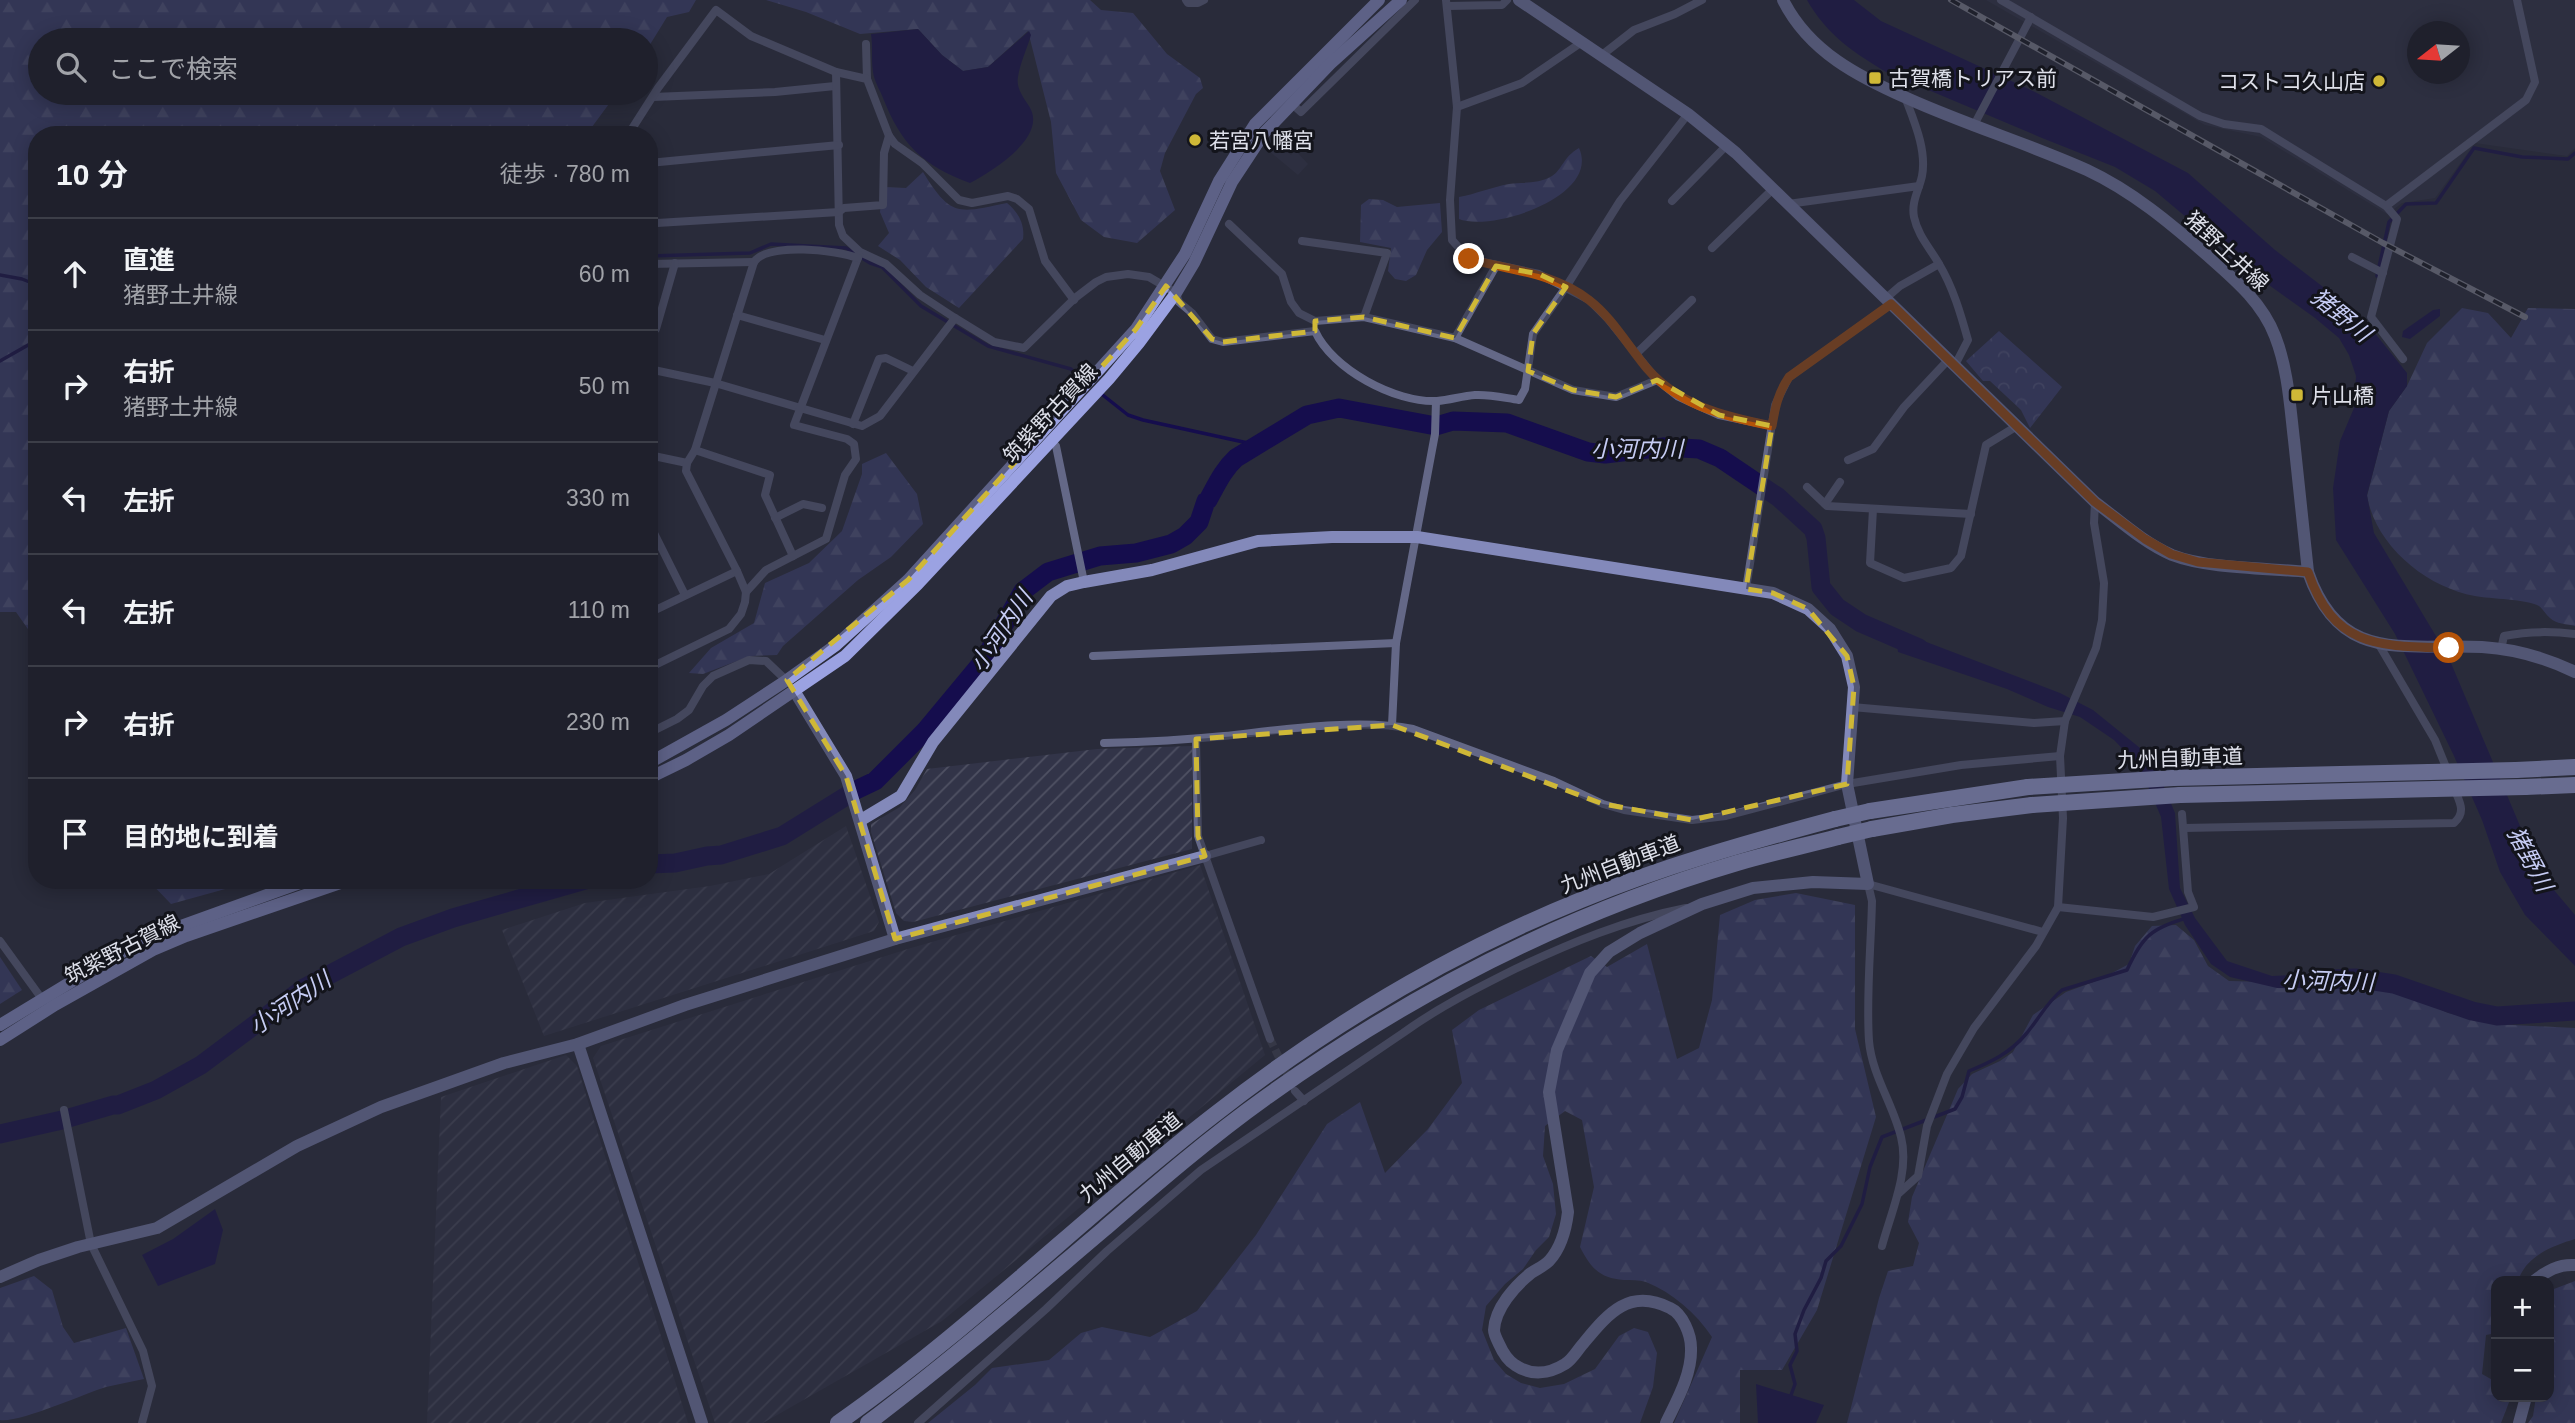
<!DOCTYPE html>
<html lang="ja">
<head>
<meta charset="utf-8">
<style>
	body { margin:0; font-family:Helvetica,"Noto Sans JP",sans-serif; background:#2c2d38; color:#f1f3f6 }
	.controls { position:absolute; right:21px; bottom:21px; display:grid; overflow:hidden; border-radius:14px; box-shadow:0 4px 18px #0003 }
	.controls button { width:63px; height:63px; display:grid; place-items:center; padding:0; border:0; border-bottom:2px solid #3c3e48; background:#1f202c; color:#f1f3f6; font:35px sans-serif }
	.compass { position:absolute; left:2407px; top:21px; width:63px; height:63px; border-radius:50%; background:#1f202c; box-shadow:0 4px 18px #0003; rotate:253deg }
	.stop { position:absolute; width:21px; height:21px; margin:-16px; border:5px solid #b45309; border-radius:50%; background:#fff }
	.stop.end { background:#b45309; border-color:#fff; box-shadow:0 2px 7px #0008 }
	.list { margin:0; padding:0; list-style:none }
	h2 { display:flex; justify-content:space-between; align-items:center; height:91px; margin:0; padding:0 28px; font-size:30px }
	h2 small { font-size:23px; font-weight:400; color:#a1a3a9 }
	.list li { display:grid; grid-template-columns:46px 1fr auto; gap:21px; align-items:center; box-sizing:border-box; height:112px; padding:0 28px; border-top:2px solid #3c3e48 }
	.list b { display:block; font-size:26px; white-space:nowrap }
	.list p { margin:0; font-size:23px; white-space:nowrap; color:#a1a3a9 }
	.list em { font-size:23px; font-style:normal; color:#a1a3a9 }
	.icon { flex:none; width:38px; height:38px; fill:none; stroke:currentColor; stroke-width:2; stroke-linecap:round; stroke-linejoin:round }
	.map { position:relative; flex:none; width:2575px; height:1423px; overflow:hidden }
	.search { position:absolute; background:#1f202c; box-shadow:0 4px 18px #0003; left:28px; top:28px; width:630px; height:77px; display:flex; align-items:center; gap:18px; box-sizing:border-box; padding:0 24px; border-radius:38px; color:#a1a3a9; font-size:26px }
	.panel { position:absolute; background:#1f202c; box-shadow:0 4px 18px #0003; left:28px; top:126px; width:630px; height:763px; border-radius:28px }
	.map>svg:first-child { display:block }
</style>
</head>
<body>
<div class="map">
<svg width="2575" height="1423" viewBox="0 0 2575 1423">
	<defs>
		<pattern id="industrial-furrows" width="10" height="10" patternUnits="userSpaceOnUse" patternTransform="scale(1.75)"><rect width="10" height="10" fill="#323448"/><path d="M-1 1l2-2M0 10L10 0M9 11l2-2" fill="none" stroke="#4f5163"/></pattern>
		<pattern id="forest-firs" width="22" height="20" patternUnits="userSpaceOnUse" patternTransform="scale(1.75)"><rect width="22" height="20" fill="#3f4377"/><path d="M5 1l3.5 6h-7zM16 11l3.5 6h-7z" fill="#5a5e8a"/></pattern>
		<pattern id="park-crowns" width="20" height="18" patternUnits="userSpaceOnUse" patternTransform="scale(1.75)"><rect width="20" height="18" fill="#3f4377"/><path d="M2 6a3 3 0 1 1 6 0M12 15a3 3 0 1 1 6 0" fill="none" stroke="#5a5e8a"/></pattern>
	</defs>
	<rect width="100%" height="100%" fill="#292b3a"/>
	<g fill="#323448" fill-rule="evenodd">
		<path d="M1986 0H2575V148L2567 156 2475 143 2435 198 2402 203 2387 214 2261 137 2205 125ZM2418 32H2460V74H2418Z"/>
		<path d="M1277 141 1291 155 1295 150 1308 164 1298 175 1269 151Z"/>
	</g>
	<g fill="url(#industrial-furrows)">
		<path d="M1192 746V849L913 922 904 921 896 913 871 832V824L900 807 915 790 927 769 1097 749Z"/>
		<path d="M846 826 879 922 874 931 544 1036 502 930 585 903 710 886 769 874Z"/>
		<path d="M1200 865 1265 1055 942 1321 763 1423H715L593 1058 601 1046 911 948Z"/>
		<path d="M566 1055 577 1066 688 1423H427L441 1097Z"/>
	</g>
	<g fill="url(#forest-firs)">
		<path d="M0 0H696L689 12 667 17 646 51V40H40V93H617L586 135H37V642L16 612H0Z"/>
		<path d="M766 0H1090L1101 10 1133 13 1167 54 1200 78 1203 88 1196 94 1165 153 1160 171 1175 210 1137 243 1104 237 1081 220 1056 173 1051 122 1028 31 988 67 963 71 942 55 918 29 860 34 806 12Z"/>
		<path d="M1579 148C1601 197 1491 232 1459 219V197C1476 194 1492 187 1509 184 1523 182 1539 184 1552 176 1562 170 1563 157 1579 148Z"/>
		<path d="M923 172C951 218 959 213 1007 203 1018 212 1025 224 1023 239L959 308 926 287 900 260 878 246 889 233 880 212 883 187 906 188Z"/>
		<path d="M1369 199 1383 200 1397 207 1440 203 1442 232 1427 250 1416 275 1406 281 1395 279 1388 271 1391 248 1360 242 1361 205Z"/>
		<path d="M2462 308 2488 313 2511 338 2528 308 2575 309V626C2567 624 2556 624 2550 618 2546 615 2543 609 2539 606 2527 599 2490 599 2475 596 2426 587 2376 546 2367 496L2389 411 2407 386 2427 343Z"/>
		<path d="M886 453 917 494 923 524 891 557 858 580 783 646 777 655 750 656 703 674 689 673 711 648 754 623 765 583 809 563 842 531 862 474V464Z"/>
		<path d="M148 880H258L171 904Z"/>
		<path d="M1796 893 1855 905V1029L1876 1117 1817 1310 1782 1370H1740V1423H1674L1712 1337C1696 1313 1673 1293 1646 1282 1639 1280 1631 1280 1624 1280 1599 1278 1591 1268 1580 1247L1594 1187 1582 1120 1565 1111 1545 1126 1543 1156 1553 1184 1556 1214 1549 1237 1536 1250 1523 1269 1505 1284 1486 1306 1482 1330 1494 1360 1506 1374 1521 1383 1540 1388 1564 1384 1595 1369 1619 1336 1634 1328 1648 1332 1657 1353 1653 1387 1640 1423H928L975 1385 992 1368 1049 1360 1081 1333 1102 1327 1150 1337 1197 1311 1256 1235 1327 1124 1360 1102 1385 1173 1428 1129 1462 1083 1452 1030 1479 1010 1591 956 1607 967 1647 944 1677 1059 1699 1048 1712 1000 1720 915 1755 900Z"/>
		<path d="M2176 925 2194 940 2208 966 2229 981 2357 984 2415 998 2448 1013 2493 1024 2575 1028V1239C2552 1246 2526 1256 2518 1281H2496V1333L2486 1335 2482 1374 2496 1382V1397H2511L2501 1423H1847L1879 1298 1888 1271 1913 1266 1919 1243 1908 1222 1912 1197 1958 1089 1972 1074 2000 1061 2013 1052 2033 1015 2066 992 2099 980 2129 964 2135 946 2152 926Z"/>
		<path d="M0 957 22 990 0 1004Z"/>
		<path d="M34 1276 52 1290 63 1327 74 1343 126 1328 144 1379C131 1382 118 1384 106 1387 83 1394 20 1423 0 1420V1288Z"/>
		<path d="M2575 1281V1423H2528L2533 1416 2536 1397H2549V1295L2554 1289Z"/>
	</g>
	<path fill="url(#park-crowns)" d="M1999 331 2062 387 2030 428 2021 410 1990 381H1983L1966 361Z"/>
	<g fill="#150d4d">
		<path d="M1807 0H1854L1881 21 2035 92 2188 173 2275 250 2361 316 2407 373V386L2389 411 2367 495 2374 533 2448 656 2526 840 2548 883 2575 915V966L2525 915 2500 872 2482 820 2454 756 2395 634 2336 540 2333 488 2340 441 2354 408 2356 376 2349 355 2339 338 2315 318 2255 275 2155 191 2115 167 2042 138 1888 73C1855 54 1826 34 1807 0Z"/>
		<path d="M918 29 942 55 963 71 988 67 1029 31 1031 35C1027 49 1020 63 1018 77 1016 88 1023 97 1029 106 1049 137 992 171 970 183 923 166 901 144 883 98 880 90 874 81 873 72 871 59 873 47 871 34Z"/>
		<path d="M2440 309V316L2410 339 2402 337 2403 331 2433 310Z"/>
		<path d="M1895 630 2060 693 2093 710 2140 748 2155 765 2175 813 2180 888 2195 918 2227 961 2272 976 2352 972 2360 989 2277 988 2230 977 2211 964 2185 925 2169 889 2161 817 2140 767 2114 740 2080 717 2048 707 2007 689 1898 652Z"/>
		<path d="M215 1209 223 1230 215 1264 158 1286 142 1255 173 1239Z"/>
		<path d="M1756 1384 1824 1405 1816 1423H1758Z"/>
	</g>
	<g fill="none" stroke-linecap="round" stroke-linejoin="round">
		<g stroke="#150d4d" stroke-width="3.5">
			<path d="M649 256 750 253 771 244 846 248 870 263 882 267 921 306 988 346 1071 369 1085 381"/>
			<path d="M0 275 22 279 37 285"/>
			<path d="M2377 276 2389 222 2406 204 2436 203 2474 148 2522 157 2568 159 2575 153"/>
			<path d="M0 361 37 340"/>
			<path d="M1099 392 1128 415 1143 420 1257 445"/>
			<path d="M1790 1398 1795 1384 1790 1365 1797 1351 1795 1334 1804 1310 1821 1278 1826 1261 1841 1246 1862 1204 1870 1167 1882 1137 1955 1109 1962 1097 1969 1071C1991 1062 2010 1053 2026 1034 2038 1020 2047 1002 2062 990L2127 970C2142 937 2151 928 2187 918"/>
		</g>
		<g stroke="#150d4d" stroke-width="19">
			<path d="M649 864 675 863 707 856 721 855 782 836 856 790 875 781 925 731 984 660 1023 591 1048 572 1100 556 1136 553 1171 544 1185 536 1199 522 1206 501 1208 500C1217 484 1223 470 1236 458L1307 415 1339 408 1436 426 1453 421 1507 423 1588 452 1605 454 1664 447 1699 449 1720 458 1778 497 1813 529 1816 538 1821 587 1837 607 1861 623 1919 648"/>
			<path d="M2331 979 2355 978 2394 984 2472 1011 2497 1016 2575 1011"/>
			<path d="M0 1134 62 1120 113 1105H118L156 1090 201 1065 304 988 401 937 453 918 585 880"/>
		</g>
		<path stroke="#444654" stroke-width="8" stroke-dasharray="8 4" stroke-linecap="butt" d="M1270 1039 1291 1082"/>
		<g stroke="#646887" stroke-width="8">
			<path d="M1186 0 1188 3H1198L1204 0"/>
			<path d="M1446 0 1457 107 1450 200 1452 240 1469 259 1539 274 1589 300 1608 319 1657 380 1677 396 1719 415 1772 426"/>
			<path d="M2001 0 2200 116 2224 124 2261 129 2386 206 2397 219 2371 317 2403 359"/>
			<path d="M1448 6 1502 5 1507 0"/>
			<path d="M866 44 867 79"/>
			<path d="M1602 55 1634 30 1675 14 1702 0"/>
			<path d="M836 72 867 79 889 136 895 144 922 163 959 200 972 203 1008 196 1017 199 1029 209 1045 261 1074 300"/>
			<path d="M653 97 775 92 835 86"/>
			<path d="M1905 97C1914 121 1927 150 1922 176 1919 190 1911 202 1914 217 1918 236 1930 248 1939 264 1953 287 1961 315 1968 340L1955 365"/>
			<path d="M1291 103 1301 112 1415 0"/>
			<path d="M1457 107 1522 83 1582 42"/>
			<path d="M1973 127 2031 17"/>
			<path d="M628 135 658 88 716 10 751 36 836 72 839 225 843 236 860 252 886 264 920 295 955 318 994 342 1024 348 1075 298 1096 282 1106 277 1128 274 1149 277 1176 293 1179 302 1192 313 1212 339 1223 342 1315 331C1332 369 1395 403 1437 401 1450 400 1462 396 1475 395 1489 394 1505 398 1519 400L1525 389 1533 334 1566 287 1620 201 1688 114"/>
			<path d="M649 163 839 145"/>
			<path d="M1672 201 1727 145"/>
			<path d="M1788 204 1919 186"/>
			<path d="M2386 206 2526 100 2535 82 2517 0"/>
			<path d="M649 216 657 223 839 212 844 208 883 205 884 153 889 136"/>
			<path d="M1229 224 1282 274 1291 302 1299 313 1315 321 1364 317 1455 338 1573 390 1616 397 1657 380"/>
			<path d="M1302 241 1387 253 1364 317"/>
			<path d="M1712 248 1773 189"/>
			<path d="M2352 257 2383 273"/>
			<path d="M649 264 754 262"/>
			<path d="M1885 299 1900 286 1939 264"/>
			<path d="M737 315 825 340"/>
			<path d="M656 329 675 263"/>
			<path d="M1455 338 1496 266"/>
			<path d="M1636 354 1692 300"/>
			<path d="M649 369 715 383 862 426 880 416 955 318"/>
			<path d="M853 424 879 359 886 358 913 371"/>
			<path d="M1051 440 1056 446 1084 582"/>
			<path d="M695 450 770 475 765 495 793 556"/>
			<path d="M649 455 687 463"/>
			<path d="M1848 460 1873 449 1904 407 1949 359"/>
			<path d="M1807 487 1827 506 1971 514"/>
			<path d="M1825 504 1840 482"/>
			<path d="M1873 509 1870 563 1904 578 1951 568 1961 556 1986 445 2017 426"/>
			<path d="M775 518 803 504 822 508"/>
			<path d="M649 523 685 595"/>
			<path d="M1746 589 1775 405 1789 377 1891 304"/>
			<path d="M746 592 766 570 826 539 845 475 856 459 854 444 847 439 794 425 859 255"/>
			<path d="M649 613 737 571"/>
			<path d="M2378 643 2435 740 2448 772"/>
			<path d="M2501 649 2504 636C2529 631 2550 631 2575 634"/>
			<path d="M1093 656 1396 643"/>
			<path d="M649 668 729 629 741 614 745 602 746 592 737 571 686 471 687 463 695 450 754 262C768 242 837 250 858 258"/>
			<path d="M1852 707 2034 723 2065 721"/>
			<path d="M1392 725 1396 643 1435 434 1436 401"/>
			<path d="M649 733 677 719 689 710 703 686 713 676 749 660 766 661 788 682"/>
			<path d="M1196 739 1198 836 1270 1039"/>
			<path d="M1104 743C1144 742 1184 740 1224 736 1280 730 1358 718 1413 729L1554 781 1603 804 1624 810 1692 820 1726 816 1847 784 1961 765 2060 756"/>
			<path d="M2184 828 2454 823C2467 812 2459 801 2454 788"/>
			<path d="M1205 856 1261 840"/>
			<path d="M2058 907 2153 917 2194 907 2188 892 2182 814"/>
			<path d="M0 941 42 999"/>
			<path d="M1295 1091 1304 1101"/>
			<path d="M64 1110 91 1244 143 1351 152 1386 142 1423"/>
			<path d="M1898 1194 1918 1176 1927 1126 1947 1074 1974 1028 2036 946 2058 907 2063 818 2060 756 2065 721 2096 648 2102 620 2104 583 2094 523 2095 502"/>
			<path d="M1882 1246C1891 1212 1910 1172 1901 1137 1893 1104 1872 1075 1869 1041 1866 996 1871 947 1872 901L1868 884 2043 932"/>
			<path d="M918 1423 1046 1309 1107 1251 1201 1170 1403 1033C1439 1007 1475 989 1515 969 1570 943 1625 920 1686 908"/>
		</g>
		<g stroke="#8389ba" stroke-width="12">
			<path d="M1519 0 1688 114 1736 153 2095 502C2119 520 2144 543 2172 555 2208 569 2268 568 2308 572"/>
			<path d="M1783 0C1809 52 1859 77 1909 99 1967 125 2029 144 2087 170 2132 191 2170 223 2208 256 2234 279 2262 302 2275 336 2288 369 2290 406 2294 440 2299 484 2303 528 2308 572 2340 665 2404 643 2482 647 2515 649 2546 658 2575 672"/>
			<path d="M795 692 846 776 895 939"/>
			<path d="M861 820 901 796 933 742 1051 596 1067 586 1084 582 1152 570 1258 541 1332 537H1417L1773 593 1808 609 1830 629 1847 656 1854 687 1847 784 1868 884 1813 882 1753 888 1702 904 1640 933 1609 952 1590 973 1557 1050 1549 1092 1568 1212C1566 1229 1561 1248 1549 1261 1544 1266 1537 1269 1531 1273 1515 1286 1495 1308 1494 1330 1494 1334 1497 1340 1499 1344 1503 1353 1507 1360 1515 1365 1531 1376 1549 1374 1565 1364 1572 1360 1577 1351 1582 1345 1607 1315 1628 1287 1670 1308 1683 1314 1691 1335 1691 1348 1692 1374 1677 1400 1666 1423"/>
			<path d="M578 1044 702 1423"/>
			<path d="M0 1277 39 1260 78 1247 157 1228 297 1146 381 1107 451 1082 504 1063 578 1044 685 1005 895 939 1205 856"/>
			<path d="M2534 1281C2547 1271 2558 1264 2575 1265"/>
			<path d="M2519 1423 2526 1397"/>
		</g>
		<g stroke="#9ba2e2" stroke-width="12">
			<path d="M649 763 726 720 787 680 836 645 908 580 1136 329 1185 254 1219 181 1255 124 1379 0"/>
			<path d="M649 778 686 760 729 735 845 656 918 584 1109 379 1139 343 1176 293 1194 263 1232 182 1265 132 1330 64 1401 0"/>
			<path d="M0 1025 104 962 148 938 308 880"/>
			<path d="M0 1040 55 1005 153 950 186 936 349 880"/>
		</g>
		<g stroke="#b3bbf9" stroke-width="16">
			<path d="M2516 770 2575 767"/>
			<path d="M2173 778 2429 772"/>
			<path d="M2525 787 2575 785"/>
			<path d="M2180 795 2434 789"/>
			<path d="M1870 811 2028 787"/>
			<path d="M1872 829 1952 815 2032 805"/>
			<path d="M838 1423C971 1330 1086 1214 1214 1115 1325 1028 1450 953 1581 900 1664 866 1749 842 1835 819"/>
			<path d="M868 1423C949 1362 1026 1295 1104 1229 1156 1184 1209 1138 1265 1098 1408 995 1567 913 1737 863 1771 853 1804 846 1838 837"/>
		</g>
		<g stroke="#8f919d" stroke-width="6">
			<path id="rail" d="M1951 0 2383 243 2525 317"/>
		</g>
		<use href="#rail" stroke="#13141b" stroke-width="3.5" stroke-dasharray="10" stroke-linecap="butt"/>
		<g stroke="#b3bbf9" stroke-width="16">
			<path d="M2429 772 2516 770"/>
			<path d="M2028 787 2173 778"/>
			<path d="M2434 789 2525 787"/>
			<path d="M2032 805 2180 795"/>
			<path d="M1835 819 1870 811"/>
			<path d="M1838 837 1872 829"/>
		</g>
	</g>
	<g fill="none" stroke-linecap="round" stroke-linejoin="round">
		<path stroke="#b45309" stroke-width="9" d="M1469 259C1510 270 1554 273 1589 300 1610 316 1625 341 1641 361 1674 405 1721 415 1772 426 1775 408 1778 393 1789 377L1891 304 2095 502 2145 539 2171 554 2198 562 2308 572C2334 648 2379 646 2449 648"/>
	</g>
	<path d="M0 0H2575V1423H0ZM1496 266 1539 274 1566 287 1533 334 1528 371 1573 390 1616 397 1657 380 1719 415 1772 426 1746 589 1773 593 1808 609 1847 656 1854 687 1847 784 1692 820 1603 804 1392 725 1196 739 1198 836 1205 856 895 939 846 776 787 680 908 580 1136 329 1166 286 1212 339 1223 342 1315 331V321L1364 317 1455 338Z" fill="#292b3a" fill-opacity=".55" fill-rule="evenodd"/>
	<path fill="none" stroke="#cfb837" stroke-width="5" stroke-dasharray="14 9" stroke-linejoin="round" d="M1496 266 1539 274 1566 287 1533 334 1528 371 1573 390 1616 397 1657 380 1719 415 1772 426 1746 589 1773 593 1808 609 1847 656 1854 687 1847 784 1692 820 1603 804 1392 725 1196 739 1198 836 1205 856 895 939 846 776 787 680 908 580 1136 329 1166 286 1212 339 1223 342 1315 331V321L1364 317 1455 338Z"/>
	<g fill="#cfb837" stroke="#13141b" stroke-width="2.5">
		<rect x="1868" y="71" width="14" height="14" rx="3.5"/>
		<circle cx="2379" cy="81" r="7"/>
		<circle cx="1195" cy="140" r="7"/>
		<rect x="2290" y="388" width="14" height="14" rx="3.5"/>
	</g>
	<g text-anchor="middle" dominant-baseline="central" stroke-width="6" stroke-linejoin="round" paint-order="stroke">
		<g font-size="21" fill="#dee0ea" stroke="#13141b" text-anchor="start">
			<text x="1889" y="78">古賀橋トリアス前</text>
			<text x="2365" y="81" text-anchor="end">コストコ久山店</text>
			<text x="1209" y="140">若宮八幡宮</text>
			<text x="2311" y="395">片山橋</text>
		</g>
		<g font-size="21" fill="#dee0ea" stroke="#13141b">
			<text transform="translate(2227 251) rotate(43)">猪野土井線</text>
			<text transform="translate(1050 413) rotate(-47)">筑紫野古賀線</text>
			<text transform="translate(2180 758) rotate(-2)">九州自動車道</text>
			<text transform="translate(1620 864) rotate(-21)">九州自動車道</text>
			<text transform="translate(122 949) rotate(-27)">筑紫野古賀線</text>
			<text transform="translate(1130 1157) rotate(-40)">九州自動車道</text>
		</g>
		<g font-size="23" font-style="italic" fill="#c6ccf4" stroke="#13141b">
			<text transform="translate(2341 315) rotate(39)">猪野川</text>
			<text x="1637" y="449">小河内川</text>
			<text transform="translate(1001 631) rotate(-56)">小河内川</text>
			<text transform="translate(2530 859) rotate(62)">猪野川</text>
			<text transform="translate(2328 981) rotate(2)">小河内川</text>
			<text transform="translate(290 1003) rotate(-34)">小河内川</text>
		</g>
	</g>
</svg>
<div class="controls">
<button>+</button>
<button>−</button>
</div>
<svg class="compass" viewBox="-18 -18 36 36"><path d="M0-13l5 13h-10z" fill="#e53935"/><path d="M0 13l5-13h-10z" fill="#a1a3a9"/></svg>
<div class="stop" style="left:2449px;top:648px"></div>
<div class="stop end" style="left:1469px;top:259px"></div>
<div class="search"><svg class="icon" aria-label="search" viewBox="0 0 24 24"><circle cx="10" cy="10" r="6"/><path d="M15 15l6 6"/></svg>ここで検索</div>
<section class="panel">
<h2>10 分<small>徒歩 · 780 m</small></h2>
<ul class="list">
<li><svg class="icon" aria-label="ahead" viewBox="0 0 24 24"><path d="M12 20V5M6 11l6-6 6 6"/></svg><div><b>直進</b><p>猪野土井線</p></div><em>60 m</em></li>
<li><svg class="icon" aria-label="right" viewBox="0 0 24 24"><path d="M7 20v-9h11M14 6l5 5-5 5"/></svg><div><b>右折</b><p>猪野土井線</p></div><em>50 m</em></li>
<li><svg class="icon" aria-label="left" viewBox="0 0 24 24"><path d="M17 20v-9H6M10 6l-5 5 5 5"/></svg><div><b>左折</b></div><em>330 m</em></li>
<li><svg class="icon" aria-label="left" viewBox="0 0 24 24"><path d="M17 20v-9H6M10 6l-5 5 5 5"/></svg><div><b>左折</b></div><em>110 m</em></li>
<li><svg class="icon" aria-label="right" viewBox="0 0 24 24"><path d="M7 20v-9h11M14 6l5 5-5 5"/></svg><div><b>右折</b></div><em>230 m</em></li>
<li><svg class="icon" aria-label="arrive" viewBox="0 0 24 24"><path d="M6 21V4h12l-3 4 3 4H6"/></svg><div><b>目的地に到着</b></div></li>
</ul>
</section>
</div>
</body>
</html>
